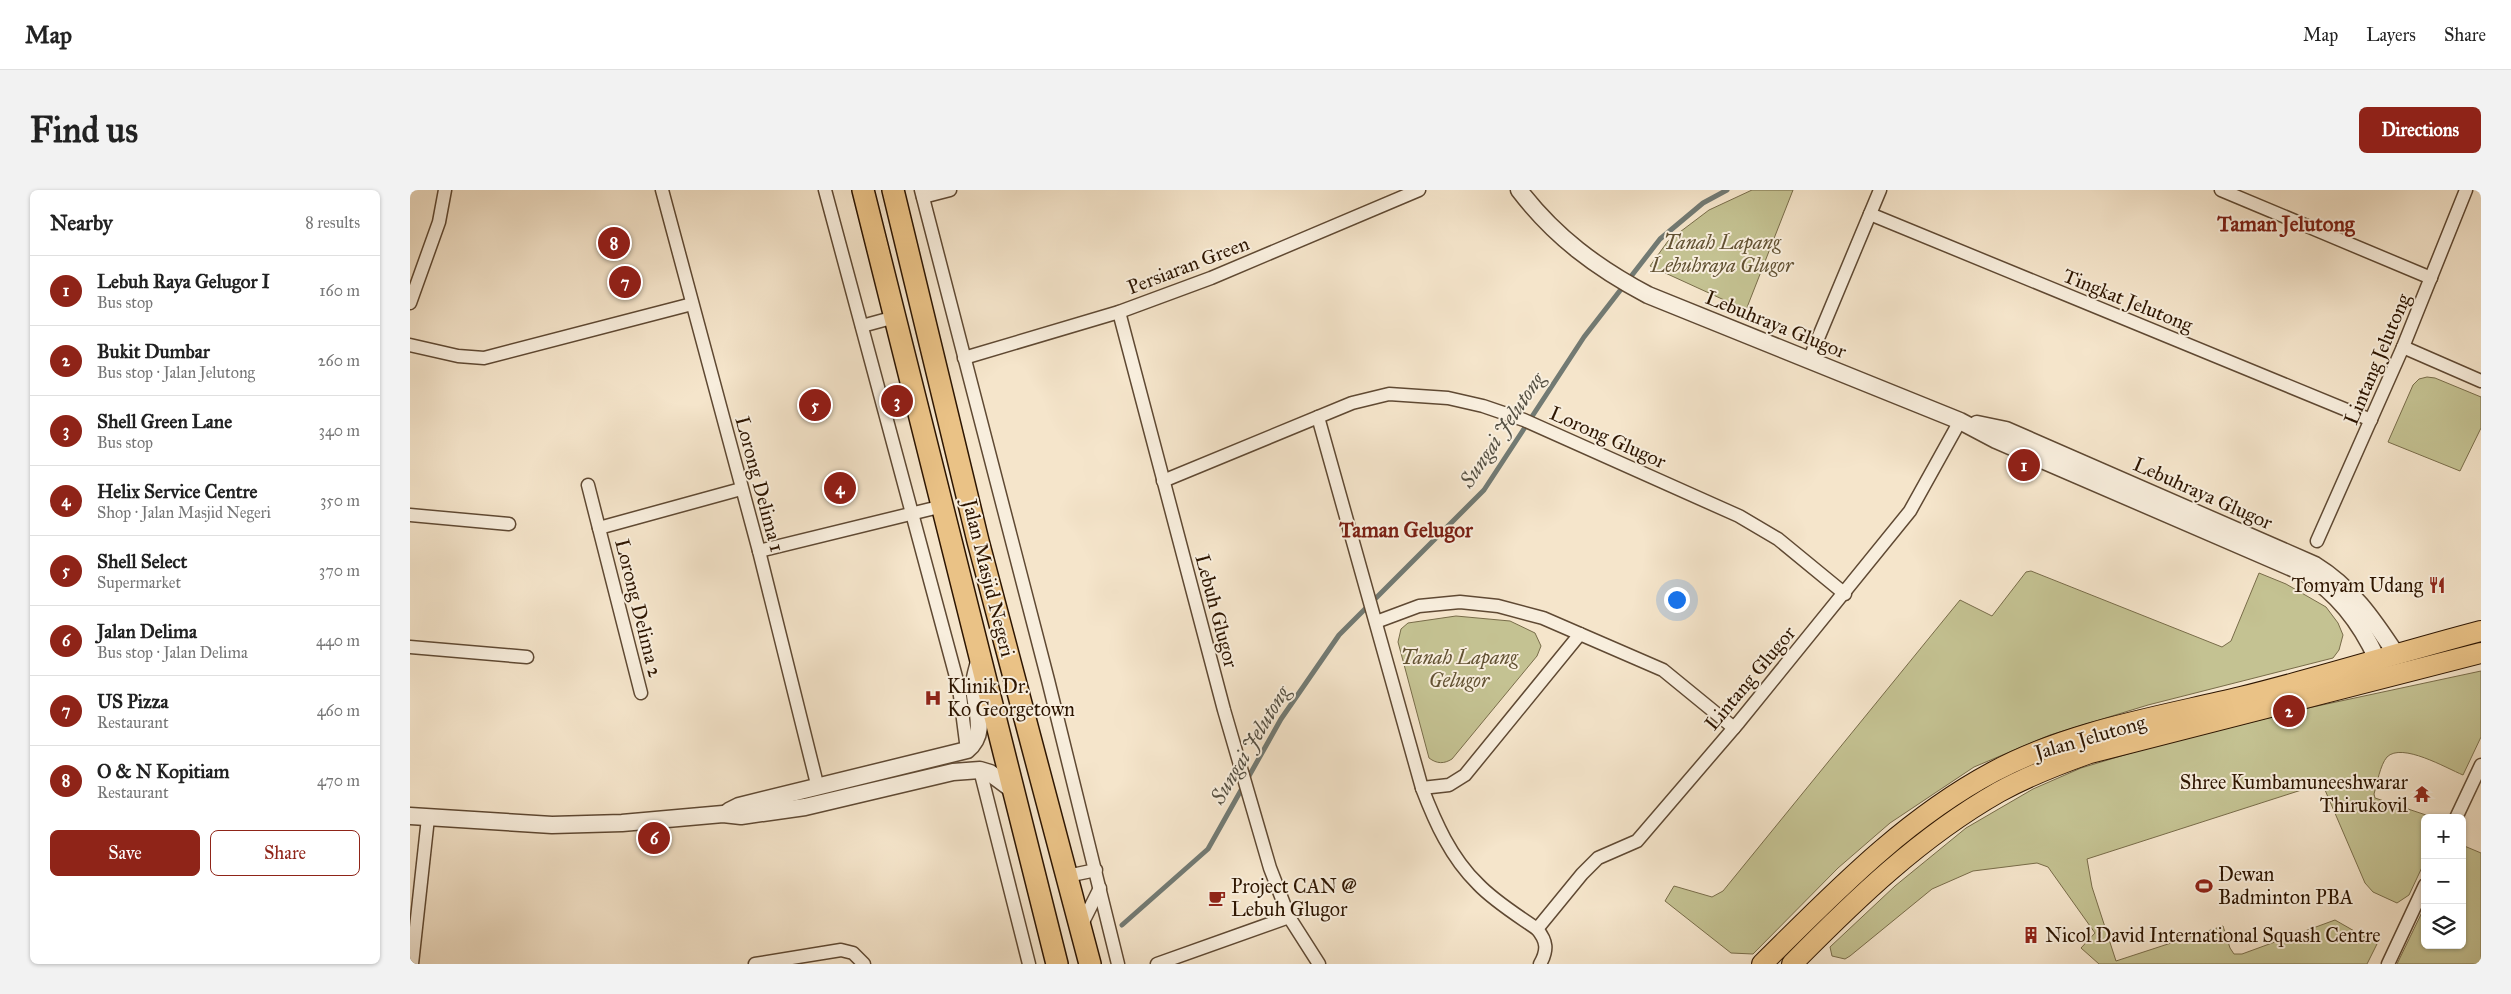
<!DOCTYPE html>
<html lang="en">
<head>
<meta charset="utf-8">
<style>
	body { margin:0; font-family:"IM FELL Great Primer",serif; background:#f2f2f2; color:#222 }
	.controls { position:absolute; right:15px; bottom:15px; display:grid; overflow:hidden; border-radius:8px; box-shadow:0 1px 4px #0004 }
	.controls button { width:45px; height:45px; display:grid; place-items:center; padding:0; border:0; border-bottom:1px solid #e0e0e0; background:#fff; color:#222; font:25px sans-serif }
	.you { position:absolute; left:1266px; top:409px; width:18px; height:18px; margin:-12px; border:4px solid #fff; border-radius:50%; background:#1a73e8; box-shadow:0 0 0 8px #1a73e833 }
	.badge { display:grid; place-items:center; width:32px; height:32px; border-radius:50%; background:#8f2418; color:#fff; font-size:16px; font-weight:700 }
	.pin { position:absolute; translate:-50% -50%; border:2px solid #fff; box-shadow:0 1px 5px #0006 }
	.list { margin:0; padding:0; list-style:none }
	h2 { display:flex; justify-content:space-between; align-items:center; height:65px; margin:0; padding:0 20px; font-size:21px }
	h2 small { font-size:16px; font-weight:400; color:#767676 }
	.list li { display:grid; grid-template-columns:32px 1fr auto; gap:15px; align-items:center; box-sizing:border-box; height:70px; padding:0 20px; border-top:1px solid #e0e0e0 }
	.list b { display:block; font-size:19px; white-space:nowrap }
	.list p { margin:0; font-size:16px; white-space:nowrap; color:#767676 }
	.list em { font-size:16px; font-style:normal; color:#767676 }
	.actions { display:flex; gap:10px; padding:15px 20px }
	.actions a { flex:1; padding:11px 0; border:1px solid #8f2418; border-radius:8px; text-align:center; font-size:18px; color:#8f2418 }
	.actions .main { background:#8f2418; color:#fff }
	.icon { flex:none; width:28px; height:28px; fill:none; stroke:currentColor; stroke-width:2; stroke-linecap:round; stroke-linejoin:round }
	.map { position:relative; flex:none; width:2071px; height:774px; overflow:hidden; border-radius:8px }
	header { display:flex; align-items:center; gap:30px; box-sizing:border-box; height:70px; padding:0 25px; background:#fff; border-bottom:1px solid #e0e0e0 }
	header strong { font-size:24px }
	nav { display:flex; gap:28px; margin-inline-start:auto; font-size:18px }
	.intro { display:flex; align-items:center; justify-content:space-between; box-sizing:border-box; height:120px; padding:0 30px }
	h1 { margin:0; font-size:35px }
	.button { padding:12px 22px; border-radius:8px; background:#8f2418; color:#fff; font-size:18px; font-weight:700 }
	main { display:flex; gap:30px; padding:0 30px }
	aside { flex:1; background:#fff; border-radius:8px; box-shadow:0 1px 4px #0004 }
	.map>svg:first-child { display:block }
</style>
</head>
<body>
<header>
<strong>Map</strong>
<nav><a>Map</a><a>Layers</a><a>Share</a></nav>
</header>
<div class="intro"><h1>Find us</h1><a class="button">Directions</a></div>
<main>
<aside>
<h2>Nearby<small>8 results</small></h2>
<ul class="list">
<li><span class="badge">1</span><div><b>Lebuh Raya Gelugor I</b><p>Bus stop</p></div><em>160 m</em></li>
<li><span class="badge">2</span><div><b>Bukit Dumbar</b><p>Bus stop · Jalan Jelutong</p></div><em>260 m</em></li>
<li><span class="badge">3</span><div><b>Shell Green Lane</b><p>Bus stop</p></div><em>340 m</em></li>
<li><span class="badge">4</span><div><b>Helix Service Centre</b><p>Shop · Jalan Masjid Negeri</p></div><em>350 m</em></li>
<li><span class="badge">5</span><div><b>Shell Select</b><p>Supermarket</p></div><em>370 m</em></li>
<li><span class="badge">6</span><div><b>Jalan Delima</b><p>Bus stop · Jalan Delima</p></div><em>440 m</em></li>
<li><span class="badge">7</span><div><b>US Pizza</b><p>Restaurant</p></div><em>460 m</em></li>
<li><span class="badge">8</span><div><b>O &amp; N Kopitiam</b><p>Restaurant</p></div><em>470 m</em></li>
</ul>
<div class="actions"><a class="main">Save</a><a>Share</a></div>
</aside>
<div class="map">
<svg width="2071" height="774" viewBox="0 0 2071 774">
	<rect width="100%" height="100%" fill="#f5e5cb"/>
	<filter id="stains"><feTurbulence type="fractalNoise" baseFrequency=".004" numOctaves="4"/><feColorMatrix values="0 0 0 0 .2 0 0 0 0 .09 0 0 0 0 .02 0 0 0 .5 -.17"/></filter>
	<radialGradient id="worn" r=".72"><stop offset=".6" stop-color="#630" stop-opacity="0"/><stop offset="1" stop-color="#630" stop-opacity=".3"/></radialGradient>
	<g fill="#c4c292" stroke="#786c49">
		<path d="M1342 0H1383L1336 120 1240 76 1258 51 1299 20Z"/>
		<path d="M2017 187 2025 188 2071 207V238L2050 281 1978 252 2003 195 2009 189Z"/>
		<path d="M1621 381 1812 457 1821 451 1849 383 1876 394 1916 417 1928 433 1933 445 1929 460 1923 468 1738 515 1640 545 1564 577 1480 633 1428 678 1343 764 1321 763 1255 711 1264 696 1302 707 1313 701 1550 410 1582 426 1616 382Z"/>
		<path d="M1046 426 1100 431 1125 443 1131 456 1127 466 1042 569C1034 574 1027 574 1019 568L988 452 991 439 998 433Z"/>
		<path d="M2071 481V547L2053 585C2036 578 1992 552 1977 567 1970 575 1967 594 1964 604L1965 608 2025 628H2015V671L1999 705 1987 713 1963 702 1955 693 1915 600 1907 595 1677 669 1682 697 1706 771 1813 736 1820 758 1824 764H1832L1925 730 1967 754 1957 774H1689L1671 758 1685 743 1638 677 1627 673 1563 681 1522 699 1440 766 1435 769 1422 766 1420 757 1485 696 1556 638 1623 599 1671 578 1741 557 1898 518Z"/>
		<path d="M2052 655 2071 663V774H1987L2015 716V755H2052Z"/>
	</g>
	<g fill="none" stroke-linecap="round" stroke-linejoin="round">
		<path stroke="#727a73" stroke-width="5" d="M712 735 798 659 871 529 929 445 1074 300 1174 147 1250 49 1293 13 1317 0"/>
		<g stroke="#5f4933" stroke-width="15">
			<g id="minor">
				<path d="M252 0 349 361 408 598"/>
				<path d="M415 0 549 498 557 560"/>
				<path d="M511 0 638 490 708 774"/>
				<path d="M1811 0 2021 88"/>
				<path d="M513 7 540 0"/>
				<path d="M1460 24 1961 230"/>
				<path d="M0 113 29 32 35 0"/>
				<path d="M709 122 814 520 860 678 879 727 909 774"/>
				<path d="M452 136 485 127"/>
				<path d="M0 155 48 166 74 168 282 114"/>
				<path d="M1993 157 2071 191"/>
				<path d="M554 168 709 122 801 88 1009 0"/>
				<path d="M1399 170 1470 0"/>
				<path d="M908 227 1012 598C1025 632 1041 668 1068 694 1084 711 1107 725 1127 739 1137 751 1138 760 1130 774"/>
				<path d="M753 291 942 213 979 204 1038 208 1073 216 1114 230 1329 326 1368 349 1435 404"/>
				<path d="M178 295 231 503"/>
				<path d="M0 325 99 334"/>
				<path d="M189 338 331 299"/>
				<path d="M1907 351 1993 157 2056 0"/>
				<path d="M349 361 533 316"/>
				<path d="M966 432 1009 416 1050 412 1088 416 1133 428 1253 480 1324 538"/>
				<path d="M0 457 117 467"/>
				<path d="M570 580 619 774"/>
				<path d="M1012 598 1039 595 1055 585 1170 444"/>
				<path d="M2046 628 2071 575"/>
				<path d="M657 686 686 680"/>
				<path d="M671 736 690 698"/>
				<path d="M1127 739 1172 684 1188 668 1227 651 1329 532 1500 321 1550 231"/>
				<path d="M2 774 18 628"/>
				<path d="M345 774 431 760 443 763 454 774"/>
				<path d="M747 774 879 727"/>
				<path d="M1978 774 2015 695"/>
			</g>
		</g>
		<g stroke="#5f4933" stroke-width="19">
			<g id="tertiary">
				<path d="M1109 0C1145 47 1187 78 1238 105L1550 231 1586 250 1896 384C1929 404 1951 434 1967 469"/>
				<path d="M1567 234 1596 240 1905 375C1941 397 1963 429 1986 464"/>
				<path d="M319 621 329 616 557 560C578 543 565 519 564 496 564 487 568 477 570 468"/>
				<path d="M0 626 142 635 212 633 313 624 331 626 395 617 543 582 570 580 580 583 603 600"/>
			</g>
		</g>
		<g stroke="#2d1500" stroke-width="22">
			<g id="primary">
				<path d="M1352 774C1423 704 1493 630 1583 582 1659 541 1748 527 1831 507 1912 487 1991 462 2071 441"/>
				<path d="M1382 774C1445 710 1510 647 1589 602 1618 586 1649 574 1680 563L2071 463"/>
			</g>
		</g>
		<g stroke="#2d1500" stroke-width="24">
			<g id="trunk">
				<path d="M453 0 647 774"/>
				<path d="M483 0 568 351 680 774"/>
			</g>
		</g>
		<use href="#minor" stroke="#f8eedd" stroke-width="12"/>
		<use href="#tertiary" stroke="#f8eedd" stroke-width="16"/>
		<use href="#primary" stroke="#eac286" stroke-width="20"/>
		<use href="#trunk" stroke="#eac286" stroke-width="21"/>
	</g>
	<defs>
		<g id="restaurant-bare" transform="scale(1.35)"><path d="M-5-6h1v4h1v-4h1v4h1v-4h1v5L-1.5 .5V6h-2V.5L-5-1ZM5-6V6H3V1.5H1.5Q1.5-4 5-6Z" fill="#8f2418" stroke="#f8eedd" stroke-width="2.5" paint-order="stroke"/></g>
		<g id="hospital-bare" transform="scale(1.35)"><path d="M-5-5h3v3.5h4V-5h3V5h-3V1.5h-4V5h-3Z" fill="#8f2418" stroke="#f8eedd" stroke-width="2.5" paint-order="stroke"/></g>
		<g id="temple-bare" transform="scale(1.35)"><path d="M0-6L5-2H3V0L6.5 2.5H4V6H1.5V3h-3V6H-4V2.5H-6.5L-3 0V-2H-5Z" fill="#8f2418" stroke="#f8eedd" stroke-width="2.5" paint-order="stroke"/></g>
		<g id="stadium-bare" transform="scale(1.35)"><path d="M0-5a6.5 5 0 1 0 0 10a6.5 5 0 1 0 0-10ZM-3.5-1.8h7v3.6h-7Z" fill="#8f2418" stroke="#f8eedd" stroke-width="2.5" paint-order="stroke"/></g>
		<g id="cafe-bare" transform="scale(1.35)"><path d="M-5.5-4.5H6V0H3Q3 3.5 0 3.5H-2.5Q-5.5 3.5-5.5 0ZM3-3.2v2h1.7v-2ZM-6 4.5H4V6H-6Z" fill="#8f2418" stroke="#f8eedd" stroke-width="2.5" paint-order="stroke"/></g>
		<g id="building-bare" transform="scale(1.35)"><path d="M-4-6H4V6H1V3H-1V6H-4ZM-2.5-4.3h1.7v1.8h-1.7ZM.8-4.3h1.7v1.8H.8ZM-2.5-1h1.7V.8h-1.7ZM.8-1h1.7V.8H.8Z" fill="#8f2418" stroke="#f8eedd" stroke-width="2.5" paint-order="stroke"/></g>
	</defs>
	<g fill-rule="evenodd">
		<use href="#restaurant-bare" x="2027" y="395"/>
		<use href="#hospital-bare" x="523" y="508"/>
		<use href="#temple-bare" x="2012" y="604"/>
		<use href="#stadium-bare" x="1794" y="696"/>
		<use href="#cafe-bare" x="807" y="708"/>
		<use href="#building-bare" x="1621" y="745"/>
	</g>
	<g text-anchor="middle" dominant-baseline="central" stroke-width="4" stroke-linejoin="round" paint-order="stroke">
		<g font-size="20" font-style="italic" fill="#625233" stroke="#f8eedd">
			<text x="1312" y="52">Tanah Lapang<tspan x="1312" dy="23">Lebuhraya Glugor</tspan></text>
			<text x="1049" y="467">Tanah Lapang<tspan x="1049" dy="23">Gelugor</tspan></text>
		</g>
		<g font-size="20" fill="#2d1500" stroke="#f8eedd">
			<text transform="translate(778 75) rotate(-21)">Persiaran Green</text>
			<text transform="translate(1718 110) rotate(22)">Tingkat Jelutong</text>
			<text transform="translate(1366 134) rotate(22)">Lebuhraya Glugor</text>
			<text transform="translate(1967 169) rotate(-67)">Lintang Jelutong</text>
			<text transform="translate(1198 247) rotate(24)">Lorong Glugor</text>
			<text transform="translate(350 294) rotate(75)">Lorong Delima 1</text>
			<text transform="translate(1793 303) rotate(24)">Lebuhraya Glugor</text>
			<text transform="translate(579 388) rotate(76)">Jalan Masjid Negeri</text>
			<text transform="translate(229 418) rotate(76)">Lorong Delima 2</text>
			<text transform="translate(807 421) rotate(75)">Lebuh Glugor</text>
			<text transform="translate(1340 488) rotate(-50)">Lintang Glugor</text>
			<text transform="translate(1680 547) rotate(-16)">Jalan Jelutong</text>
		</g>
		<g font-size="20" fill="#2d1500" stroke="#f8eedd" text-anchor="start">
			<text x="2013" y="395" text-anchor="end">Tomyam Udang</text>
			<text x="537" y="496">Klinik Dr.<tspan x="537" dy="23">Ko Georgetown</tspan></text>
			<text x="1998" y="592" text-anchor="end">Shree Kumbamuneeshwarar<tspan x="1998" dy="23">Thirukovil</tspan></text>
			<text x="1808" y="684">Dewan<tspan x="1808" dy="23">Badminton PBA</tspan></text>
			<text x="821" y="696">Project CAN @<tspan x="821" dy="23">Lebuh Glugor</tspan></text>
			<text x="1635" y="745">Nicol David International Squash Centre</text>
		</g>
		<g font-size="21" font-weight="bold" fill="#7a1f14" stroke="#f8eedd">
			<text x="1876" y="34">Taman Jelutong</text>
			<text x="996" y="340">Taman Gelugor</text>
		</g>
		<g font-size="21" font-style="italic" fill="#555043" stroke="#f8eedd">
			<text transform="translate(1092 240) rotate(-56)">Sungai Jelutong</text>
			<text transform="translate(840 555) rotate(-59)">Sungai Jelutong</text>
		</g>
	</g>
	<rect width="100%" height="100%" filter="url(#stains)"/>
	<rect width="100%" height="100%" fill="url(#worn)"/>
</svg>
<div class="controls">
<button>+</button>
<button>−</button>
<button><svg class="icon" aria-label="layers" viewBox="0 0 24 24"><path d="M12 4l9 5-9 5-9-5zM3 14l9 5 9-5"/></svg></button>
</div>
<div class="you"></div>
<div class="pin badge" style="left:1614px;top:275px">1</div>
<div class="pin badge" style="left:1879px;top:521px">2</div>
<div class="pin badge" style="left:487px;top:211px">3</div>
<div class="pin badge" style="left:430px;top:298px">4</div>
<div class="pin badge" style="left:405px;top:215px">5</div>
<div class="pin badge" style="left:244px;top:648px">6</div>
<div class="pin badge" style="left:215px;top:92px">7</div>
<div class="pin badge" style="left:204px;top:53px">8</div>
</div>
</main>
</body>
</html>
